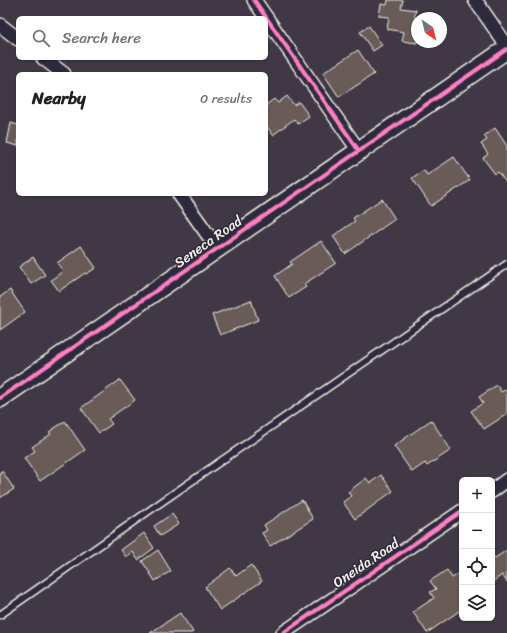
<!DOCTYPE html>
<html lang="en">
<head>
<meta charset="utf-8">
<style>
	body { margin:0; font-family:Sriracha,sans-serif; background:#f2f2f2; color:#202124 }
	.controls { position:absolute; right:12px; bottom:12px; display:grid; overflow:hidden; border-radius:6px; box-shadow:0 1px 3px #0004 }
	.controls button { width:36px; height:36px; display:grid; place-items:center; padding:0; border:0; border-bottom:1px solid #e0e0e0; background:#fff; color:#202124; font:20px sans-serif }
	.compass { position:absolute; left:411px; top:12px; width:36px; height:36px; border-radius:50%; background:#fff; box-shadow:0 1px 3px #0004; rotate:145deg }
	.list { margin:0; padding:0; list-style:none }
	h2 { display:flex; justify-content:space-between; align-items:center; height:52px; margin:0; padding:0 16px; font-size:17px }
	h2 small { font-size:13px; font-weight:400; color:#757577 }
	.icon { flex:none; width:22px; height:22px; fill:none; stroke:currentColor; stroke-width:2; stroke-linecap:round; stroke-linejoin:round }
	.map { position:relative; flex:none; width:507px; height:633px; overflow:hidden }
	.search { position:absolute; background:#fff; box-shadow:0 1px 3px #0004; left:16px; top:16px; width:252px; height:44px; display:flex; align-items:center; gap:10px; box-sizing:border-box; padding:0 14px; border-radius:6px; color:#757577; font-size:15px }
	.panel { position:absolute; background:#fff; box-shadow:0 1px 3px #0004; left:16px; top:72px; width:252px; height:124px; border-radius:6px }
	.map>svg:first-child { display:block }
</style>
</head>
<body>
<div class="map">
<svg width="507" height="633" viewBox="0 0 507 633">
	<rect width="100%" height="100%" fill="#403945"/>
	<filter id="ink" filterUnits="userSpaceOnUse"><feTurbulence type="fractalNoise" baseFrequency=".025" numOctaves="2"/><feDisplacementMap in="SourceGraphic" scale="8" xChannelSelector="R" yChannelSelector="G"/><feConvolveMatrix kernelMatrix="1 2 1 2 8 2 1 2 1" color-interpolation-filters="sRGB"/></filter>
	<g filter="url(#ink)">
		<g fill="#695c58" stroke="#f4f1e8">
			<path d="M388 0H403L401 8 416 10 413 25 417 26V43L402 41 404 32 387 29 389 17 379 16 381 4 387 5Z"/>
			<path d="M369 26 382 45 373 51 360 32Z"/>
			<path d="M358 50 374 74 339 97 323 73Z"/>
			<path d="M287 96 294 105 299 102 309 116 298 124 294 119 273 135 266 125V105L274 99 278 103Z"/>
			<path d="M11 123 18 125V146L7 143Z"/>
			<path d="M495 128 507 146V184L498 172 495 174 483 158 488 154 481 144 487 140 484 136Z"/>
			<path d="M454 157 470 180 431 206 412 178 424 170 427 175Z"/>
			<path d="M382 199 395 219 345 254 333 236 355 221 353 218Z"/>
			<path d="M321 241 336 263 304 284 306 287 289 298 275 276 292 264 290 262Z"/>
			<path d="M81 246 96 268 86 274 85 273 59 291 51 280 63 271 57 263Z"/>
			<path d="M33 257 45 275 31 284 19 267Z"/>
			<path d="M10 290 25 312 0 330V297Z"/>
			<path d="M251 300 258 320 220 335 212 315Z"/>
			<path d="M120 380 135 400 108 419 112 424 99 433 81 408Z"/>
			<path d="M497 385 501 392 507 389V414L484 429 471 411 483 403 479 397Z"/>
			<path d="M431 420 451 450 427 466 425 463 412 472 394 446Z"/>
			<path d="M65 421 85 450 40 481 24 458 35 451 32 447 51 434 49 432Z"/>
			<path d="M2 471 14 489 0 498V472Z"/>
			<path d="M381 475 393 491 355 519 343 502 351 496 348 492 366 478 370 483Z"/>
			<path d="M302 500 313 519 270 546 262 533 267 530 264 525Z"/>
			<path d="M172 514 179 524 160 536 154 526Z"/>
			<path d="M144 533 154 548 138 560 133 552 126 557 121 550Z"/>
			<path d="M158 550 171 571 155 581 142 561Z"/>
			<path d="M507 550V582L502 575 492 582V556H493L495 558Z"/>
			<path d="M251 565 262 581 220 610 205 587 230 568 236 576Z"/>
			<path d="M447 570 452 578 458 574 462 580V601L460 602 462 605V609L427 633 413 612 434 598 430 592 436 589 430 581Z"/>
			<path d="M180 613 193 632 192 633H150Z"/>
		</g>
		<g fill="none" stroke-linecap="round" stroke-linejoin="round">
			<g stroke="#f4f1e8" stroke-width="9">
				<path id="lane" d="M0 615 163 501 507 264"/>
			</g>
			<g stroke="#f4f1e8" stroke-width="16">
				<g id="street">
					<path d="M254 0 359 151"/>
					<path d="M475 0 507 46"/>
					<path d="M0 25 18 39"/>
					<path d="M43 58 64 74"/>
					<path d="M179 194 218 249"/>
					<path d="M492 491 507 480"/>
					<path d="M283 633 462 511"/>
				</g>
			</g>
			<g stroke="#f4f1e8" stroke-width="21">
				<path id="secondary" d="M0 398 507 49"/>
			</g>
			<use href="#lane" stroke="#2f2a3d" stroke-width="6"/>
			<use href="#street" stroke="#2f2a3d" stroke-width="13"/>
			<use href="#secondary" stroke="#2f2a3d" stroke-width="18"/>
			<g stroke="#2f2a3d" stroke-width="6">
				<g id="cycleway">
					<path d="M254 0 359 151"/>
					<path d="M0 398 507 49"/>
					<path d="M283 633 462 511"/>
				</g>
			</g>
			<use href="#cycleway" stroke="#ff80c0" stroke-width="4"/>
		</g>
	</g>
	<g text-anchor="middle" dominant-baseline="central" stroke-width="3" stroke-linejoin="round" paint-order="stroke">
		<g font-size="14" fill="#f4f1e8" stroke="#2f2a3d">
			<text transform="translate(208 242) rotate(-35)">Seneca Road</text>
			<text transform="translate(366 563) rotate(-34)">Oneida Road</text>
		</g>
	</g>
</svg>
<div class="controls">
<button>+</button>
<button>−</button>
<button><svg class="icon" aria-label="locate" viewBox="0 0 24 24"><circle cx="12" cy="12" r="6"/><path d="M12 2v4M12 18v4M2 12h4M18 12h4"/></svg></button>
<button><svg class="icon" aria-label="layers" viewBox="0 0 24 24"><path d="M12 4l9 5-9 5-9-5zM3 14l9 5 9-5"/></svg></button>
</div>
<svg class="compass" viewBox="-18 -18 36 36"><path d="M0-13l5 13h-10z" fill="#e53935"/><path d="M0 13l5-13h-10z" fill="#757577"/></svg>
<div class="search"><svg class="icon" aria-label="search" viewBox="0 0 24 24"><circle cx="10" cy="10" r="6"/><path d="M15 15l6 6"/></svg>Search here</div>
<section class="panel">
<h2>Nearby<small>0 results</small></h2>
<ul class="list">
</ul>
</section>
</div>
</body>
</html>
